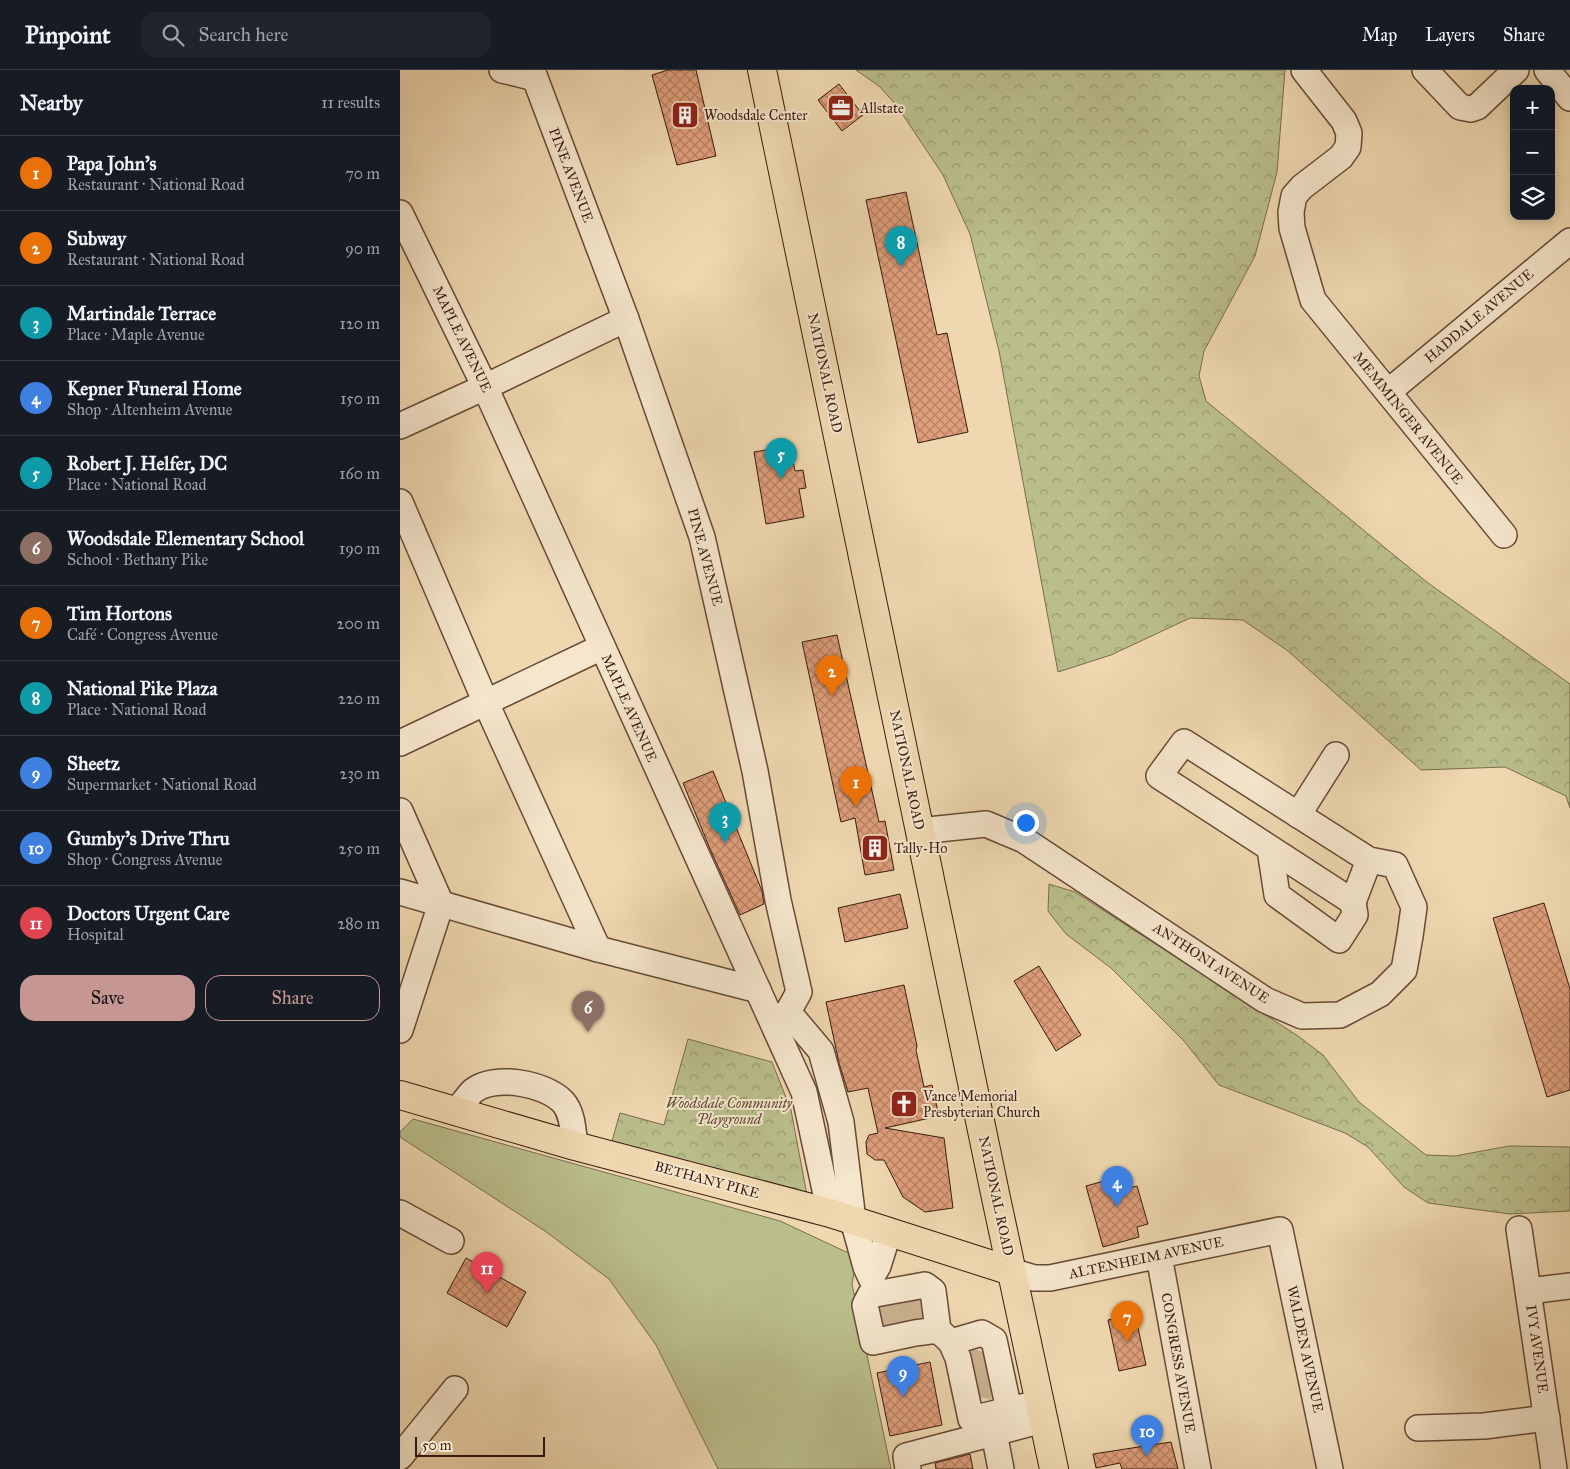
<!DOCTYPE html>
<html lang="en">
<head>
<meta charset="utf-8">
<style>
	body { margin:0; font-family:"IM FELL Great Primer",serif; background:#20242c; color:#f1f3f6 }
	.controls { position:absolute; right:15px; top:15px; display:grid; overflow:hidden; border-radius:10px; box-shadow:0 2px 12px #0003 }
	.controls button { width:45px; height:45px; display:grid; place-items:center; padding:0; border:0; border-bottom:1px solid #363941; background:#171b24; color:#f1f3f6; font:25px sans-serif }
	.scale { position:absolute; left:15px; bottom:12px; width:130px; box-sizing:border-box; padding-left:5px; border:2px solid #391a0e; border-top:0; font-size:14px; line-height:18px; white-space:nowrap; color:#391a0e; -webkit-text-stroke:4px #f5e6cc; paint-order:stroke }
	.you { position:absolute; left:625px; top:752px; width:18px; height:18px; margin:-12px; border:4px solid #fff; border-radius:50%; background:#1a73e8; box-shadow:0 0 0 8px #1a73e833 }
	.badge { display:grid; place-items:center; width:32px; height:32px; border-radius:50%; background:#c59692; color:#fff; font-size:16px; font-weight:700 }
	.pin { position:absolute; translate:-50% -41px; filter:drop-shadow(0 1px 2px #0008) }
	.pin::after { content:''; position:absolute; top:26px; width:18px; height:15px; background:inherit; clip-path:polygon(0 0,100% 0,50% 100%) }
	.list { margin:0; padding:0; list-style:none }
	h2 { display:flex; justify-content:space-between; align-items:center; height:65px; margin:0; padding:0 20px; font-size:21px }
	h2 small { font-size:16px; font-weight:400; color:#9ea1a6 }
	.list li { display:grid; grid-template-columns:32px 1fr auto; gap:15px; align-items:center; box-sizing:border-box; height:75px; padding:0 20px; border-top:1px solid #363941 }
	.list b { display:block; font-size:19px; white-space:nowrap }
	.list p { margin:0; font-size:16px; white-space:nowrap; color:#9ea1a6 }
	.list em { font-size:16px; font-style:normal; color:#9ea1a6 }
	.actions { display:flex; gap:10px; padding:15px 20px }
	.actions a { flex:1; padding:11px 0; border:1px solid #c59692; border-radius:15px; text-align:center; font-size:18px; color:#c59692 }
	.actions .main { background:#c59692; color:#111 }
	.icon { flex:none; width:28px; height:28px; fill:none; stroke:currentColor; stroke-width:2; stroke-linecap:round; stroke-linejoin:round }
	.map { position:relative; flex:none; width:1170px; height:1399px; overflow:hidden }
	header { display:flex; align-items:center; gap:30px; box-sizing:border-box; height:70px; padding:0 25px; background:#171b24; border-bottom:1px solid #363941 }
	header strong { font-size:24px }
	nav { display:flex; gap:28px; margin-inline-start:auto; font-size:18px }
	.search { width:350px; height:45px; background:#20242c; display:flex; align-items:center; gap:12px; box-sizing:border-box; padding:0 18px; border-radius:15px; color:#9ea1a6; font-size:19px }
	main { display:flex }
	aside { flex:1; background:#171b24 }
	.map>svg:first-child { display:block }
</style>
</head>
<body>
<header>
<strong>Pinpoint</strong>
<div class="search"><svg class="icon" aria-label="search" viewBox="0 0 24 24"><circle cx="10" cy="10" r="6"/><path d="M15 15l6 6"/></svg>Search here</div>
<nav><a>Map</a><a>Layers</a><a>Share</a></nav>
</header>
<main>
<aside>
<h2>Nearby<small>11 results</small></h2>
<ul class="list">
<li><span class="badge" style="background:#e8710a">1</span><div><b>Papa John's</b><p>Restaurant · National Road</p></div><em>70 m</em></li>
<li><span class="badge" style="background:#e8710a">2</span><div><b>Subway</b><p>Restaurant · National Road</p></div><em>90 m</em></li>
<li><span class="badge" style="background:#0f9aa8">3</span><div><b>Martindale Terrace</b><p>Place · Maple Avenue</p></div><em>120 m</em></li>
<li><span class="badge" style="background:#3f7fe0">4</span><div><b>Kepner Funeral Home</b><p>Shop · Altenheim Avenue</p></div><em>150 m</em></li>
<li><span class="badge" style="background:#0f9aa8">5</span><div><b>Robert J. Helfer, DC</b><p>Place · National Road</p></div><em>160 m</em></li>
<li><span class="badge" style="background:#8d6e63">6</span><div><b>Woodsdale Elementary School</b><p>School · Bethany Pike</p></div><em>190 m</em></li>
<li><span class="badge" style="background:#e8710a">7</span><div><b>Tim Hortons</b><p>Café · Congress Avenue</p></div><em>200 m</em></li>
<li><span class="badge" style="background:#0f9aa8">8</span><div><b>National Pike Plaza</b><p>Place · National Road</p></div><em>220 m</em></li>
<li><span class="badge" style="background:#3f7fe0">9</span><div><b>Sheetz</b><p>Supermarket · National Road</p></div><em>230 m</em></li>
<li><span class="badge" style="background:#3f7fe0">10</span><div><b>Gumby's Drive Thru</b><p>Shop · Congress Avenue</p></div><em>250 m</em></li>
<li><span class="badge" style="background:#e0444e">11</span><div><b>Doctors Urgent Care</b><p>Hospital</p></div><em>280 m</em></li>
</ul>
<div class="actions"><a class="main">Save</a><a>Share</a></div>
</aside>
<div class="map">
<svg width="1170" height="1399" viewBox="0 0 1170 1399">
	<defs>
		<pattern id="forest-crowns" width="20" height="18" patternUnits="userSpaceOnUse" patternTransform="scale(1.25)"><rect width="20" height="18" fill="#babe8b"/><path d="M2 6a3 3 0 1 1 6 0M12 15a3 3 0 1 1 6 0" fill="none" stroke="#989a70"/></pattern>
		<pattern id="building-cross-hatch" width="8" height="8" patternUnits="userSpaceOnUse" patternTransform="scale(1.25)"><rect width="8" height="8" fill="#df9f7b"/><path d="M0 0l8 8M0 8l8-8" fill="none" stroke="#b68163"/></pattern>
	</defs>
	<rect width="100%" height="100%" fill="#efd8b0"/>
	<filter id="stains"><feTurbulence type="fractalNoise" baseFrequency=".004" numOctaves="4"/><feColorMatrix values="0 0 0 0 .2 0 0 0 0 .09 0 0 0 0 .02 0 0 0 .5 -.17"/></filter>
	<radialGradient id="worn" r=".72"><stop offset=".6" stop-color="#630" stop-opacity="0"/><stop offset="1" stop-color="#630" stop-opacity=".3"/></radialGradient>
	<path fill="#babe8b" stroke="#7a6c4c" d="M13 1049 380 1151 457 1187 452 1214 491 1399H318L256 1275 209 1209 145 1161 0 1067V1062Z"/>
	<g fill="url(#forest-crowns)" stroke="#7a6c4c">
		<path d="M456 0H885L877 102 855 186 804 281 799 306 806 331 1028 513 1170 614V738L1166 726 1105 697 1021 700 888 581 843 550 790 548 711 585 658 602 599 281 570 164 543 105 497 36 479 16Z"/>
		<path d="M649 814 675 822 898 966 923 985 959 1032 1026 1085 1055 1086 1109 1076 1170 1077V1141L1110 1144 1028 1133 1004 1117 968 1077 945 1063 819 1015 784 971 711 898 666 864 648 841Z"/>
		<path d="M288 969 372 992 391 1040 407 1125 212 1071 220 1043 264 1055Z"/>
	</g>
	<g fill="url(#building-cross-hatch)" stroke="#391a0e">
		<path d="M268 0H296L316 86 277 95 252 5Z"/>
		<path d="M439 14 463 45 442 61 418 30Z"/>
		<path d="M506 122 537 265 547 263 568 362 518 373 466 130Z"/>
		<path d="M390 376 395 401 403 400 406 418 399 419 404 447 366 454 354 382Z"/>
		<path d="M437 565 479 752 485 751 494 800 465 805 455 748 441 752 402 572Z"/>
		<path d="M313 701 362 821 364 834 340 845 310 779 283 713Z"/>
		<path d="M500 824 508 858 445 872 438 838Z"/>
		<path d="M1144 833 1170 919V1020L1147 1027 1093 848Z"/>
		<path d="M639 896 681 965 656 981 614 911Z"/>
		<path d="M504 915 517 976 516 980 524 1017 532 1015 539 1046 485 1058 544 1068 553 1138 525 1142 503 1127 484 1090H475L467 1084 466 1072 469 1065 478 1063 468 1018 448 1022 439 993 426 932Z"/>
		<path d="M715 1108 718 1121 737 1116 748 1154 737 1157 739 1167 703 1177 686 1116Z"/>
		<path d="M66 1188 126 1222 107 1257 47 1223Z"/>
		<path d="M735 1244 746 1295 719 1301 708 1250Z"/>
		<path d="M530 1292 542 1355 490 1366 477 1303Z"/>
		<path d="M771 1372 778 1399H722L720 1393 696 1398 693 1384Z"/>
		<path d="M570 1384 573 1399H536L535 1393Z"/>
	</g>
	<g fill="none" stroke-linecap="round" stroke-linejoin="round">
		<g stroke="#cbb290" stroke-width="25" stroke-dasharray="25 12" stroke-linecap="butt">
			<path d="M507 1228 512 1253"/>
			<path d="M490 1232 494 1256"/>
			<path d="M566 1290 594 1298"/>
			<path d="M570 1311 599 1319"/>
		</g>
		<g stroke="#664a36" stroke-width="28">
			<g id="minor">
				<path d="M102 0 135 8"/>
				<path d="M132 0 226 249 302 467 355 701 378 830 399 922 388 942 373 952"/>
				<path d="M904 0 944 51 949 63 948 77 941 87 902 117 894 126 891 142 892 158 913 230 1104 465"/>
				<path d="M1025 0 1060 37 1071 39 1077 37 1116 0"/>
				<path d="M1147 0 1170 28"/>
				<path d="M0 143 85 317 404 1022 430 1143"/>
				<path d="M988 322 1170 171"/>
				<path d="M0 356 85 317 226 249"/>
				<path d="M0 432 86 633 198 879"/>
				<path d="M0 673 202 577"/>
				<path d="M0 741 41 834 0 960"/>
				<path d="M898 745 936 685"/>
				<path d="M519 761 586 754 624 770 865 930 902 946 940 945 980 924 1004 900 1010 866 1014 837 995 795 969 790 784 672 759 706 953 832 969 790"/>
				<path d="M870 779 877 825 939 870 955 845 953 832"/>
				<path d="M0 822 198 879 358 920"/>
				<path d="M388 942 421 981 441 1052 453 1150 466 1197 471 1208 478 1196 489 1161"/>
				<path d="M56 1042C61 1036 67 1027 73 1021 94 1004 145 1013 163 1032 173 1043 173 1062 175 1076"/>
				<path d="M0 1143 51 1171"/>
				<path d="M1119 1159 1154 1399"/>
				<path d="M759 1186 798 1399"/>
				<path d="M611 1201 634 1208H650L880 1160 930 1399"/>
				<path d="M1129 1221 1170 1216"/>
				<path d="M538 1260 515 1263 473 1272 465 1235 470 1225 525 1215 533 1221 538 1260 551 1272 582 1263 594 1270 609 1340 640 1333"/>
				<path d="M551 1272 558 1288 571 1349 609 1340"/>
				<path d="M1018 1358 1084 1356 1147 1348"/>
				<path d="M594 1363 601 1399"/>
				<path d="M0 1387 55 1319"/>
				<path d="M508 1399 506 1386 643 1350"/>
			</g>
		</g>
		<g stroke="#391a0e" stroke-width="30">
			<g id="major">
				<path d="M362 0 596 1128 654 1399"/>
				<path d="M0 1025 175 1076 430 1143 611 1201"/>
			</g>
		</g>
		<use href="#minor" stroke="#f5e6cc" stroke-width="25"/>
		<use href="#major" stroke="#efd8b0" stroke-width="28"/>
	</g>
	<defs>
		<g id="office-square" transform="scale(1.4375)"><rect x="-9" y="-9" width="18" height="18" rx="4" fill="#8f2418" stroke="#f5e6cc"/><path d="M-6-3h4V-5.5h4V-3h4V5H-6ZM-1-4.5V-3h2v-1.5ZM-6 0V1H6V0Z" fill="#fff"/></g>
		<g id="building-square" transform="scale(1.4375)"><rect x="-9" y="-9" width="18" height="18" rx="4" fill="#8f2418" stroke="#f5e6cc"/><path d="M-4-6H4V6H1V3H-1V6H-4ZM-2.5-4.3h1.7v1.8h-1.7ZM.8-4.3h1.7v1.8H.8ZM-2.5-1h1.7V.8h-1.7ZM.8-1h1.7V.8H.8Z" fill="#fff"/></g>
		<g id="church-square" transform="scale(1.4375)"><rect x="-9" y="-9" width="18" height="18" rx="4" fill="#8f2418" stroke="#f5e6cc"/><path d="M-1.2-6h2.4v3.5h3.3v2.4h-3.3V6h-2.4V-.1h-3.3v-2.4h3.3Z" fill="#fff"/></g>
	</defs>
	<g fill-rule="evenodd">
		<use href="#office-square" x="441" y="38"/>
		<use href="#building-square" x="285" y="45"/>
		<use href="#building-square" x="475" y="778"/>
		<use href="#church-square" x="504" y="1034"/>
	</g>
	<g text-anchor="middle" dominant-baseline="central" stroke-width="4" stroke-linejoin="round" paint-order="stroke">
		<g font-size="14" fill="#391a0e" stroke="#f5e6cc" text-anchor="start">
			<text x="460" y="38">Allstate</text>
			<text x="304" y="45">Woodsdale Center</text>
			<text x="494" y="778">Tally-Ho</text>
			<text x="523" y="1026">Vance Memorial<tspan x="523" dy="16">Presbyterian Church</tspan></text>
		</g>
		<g font-size="14" fill="#391a0e" stroke="#f5e6cc">
			<text transform="translate(171 105) rotate(69)">PINE AVENUE</text>
			<text transform="translate(1079 246) rotate(-40)">HADDALE AVENUE</text>
			<text transform="translate(62 269) rotate(64)">MAPLE AVENUE</text>
			<text transform="translate(425 303) rotate(78)">NATIONAL ROAD</text>
			<text transform="translate(1008 348) rotate(51)">MEMMINGER AVENUE</text>
			<text transform="translate(305 487) rotate(75)">PINE AVENUE</text>
			<text transform="translate(229 638) rotate(66)">MAPLE AVENUE</text>
			<text transform="translate(507 700) rotate(78)">NATIONAL ROAD</text>
			<text transform="translate(811 893) rotate(33)">ANTHONI AVENUE</text>
			<text transform="translate(307 1110) rotate(15)">BETHANY PIKE</text>
			<text transform="translate(596 1126) rotate(78)">NATIONAL ROAD</text>
			<text transform="translate(746 1188) rotate(-12)">ALTENHEIM AVENUE</text>
			<text transform="translate(905 1279) rotate(78)">WALDEN AVENUE</text>
			<text transform="translate(1137 1279) rotate(82)">IVY AVENUE</text>
			<text transform="translate(778 1293) rotate(80)">CONGRESS AVENUE</text>
		</g>
		<g font-size="14" font-style="italic" fill="#604b34" stroke="#f5e6cc">
			<text x="329" y="1033">Woodsdale Community<tspan x="329" dy="16">Playground</tspan></text>
		</g>
	</g>
	<rect width="100%" height="100%" filter="url(#stains)"/>
	<rect width="100%" height="100%" fill="url(#worn)"/>
</svg>
<div class="controls">
<button>+</button>
<button>−</button>
<button><svg class="icon" aria-label="layers" viewBox="0 0 24 24"><path d="M12 4l9 5-9 5-9-5zM3 14l9 5 9-5"/></svg></button>
</div>
<div class="scale">50 m</div>
<div class="you"></div>
<div class="pin badge" style="left:456px;top:737px;background:#e8710a">1</div>
<div class="pin badge" style="left:432px;top:626px;background:#e8710a">2</div>
<div class="pin badge" style="left:325px;top:773px;background:#0f9aa8">3</div>
<div class="pin badge" style="left:717px;top:1137px;background:#3f7fe0">4</div>
<div class="pin badge" style="left:381px;top:409px;background:#0f9aa8">5</div>
<div class="pin badge" style="left:188px;top:962px;background:#8d6e63">6</div>
<div class="pin badge" style="left:727px;top:1272px;background:#e8710a">7</div>
<div class="pin badge" style="left:501px;top:197px;background:#0f9aa8">8</div>
<div class="pin badge" style="left:503px;top:1327px;background:#3f7fe0">9</div>
<div class="pin badge" style="left:747px;top:1386px;background:#3f7fe0">10</div>
<div class="pin badge" style="left:87px;top:1223px;background:#e0444e">11</div>
</div>
</main>
</body>
</html>
